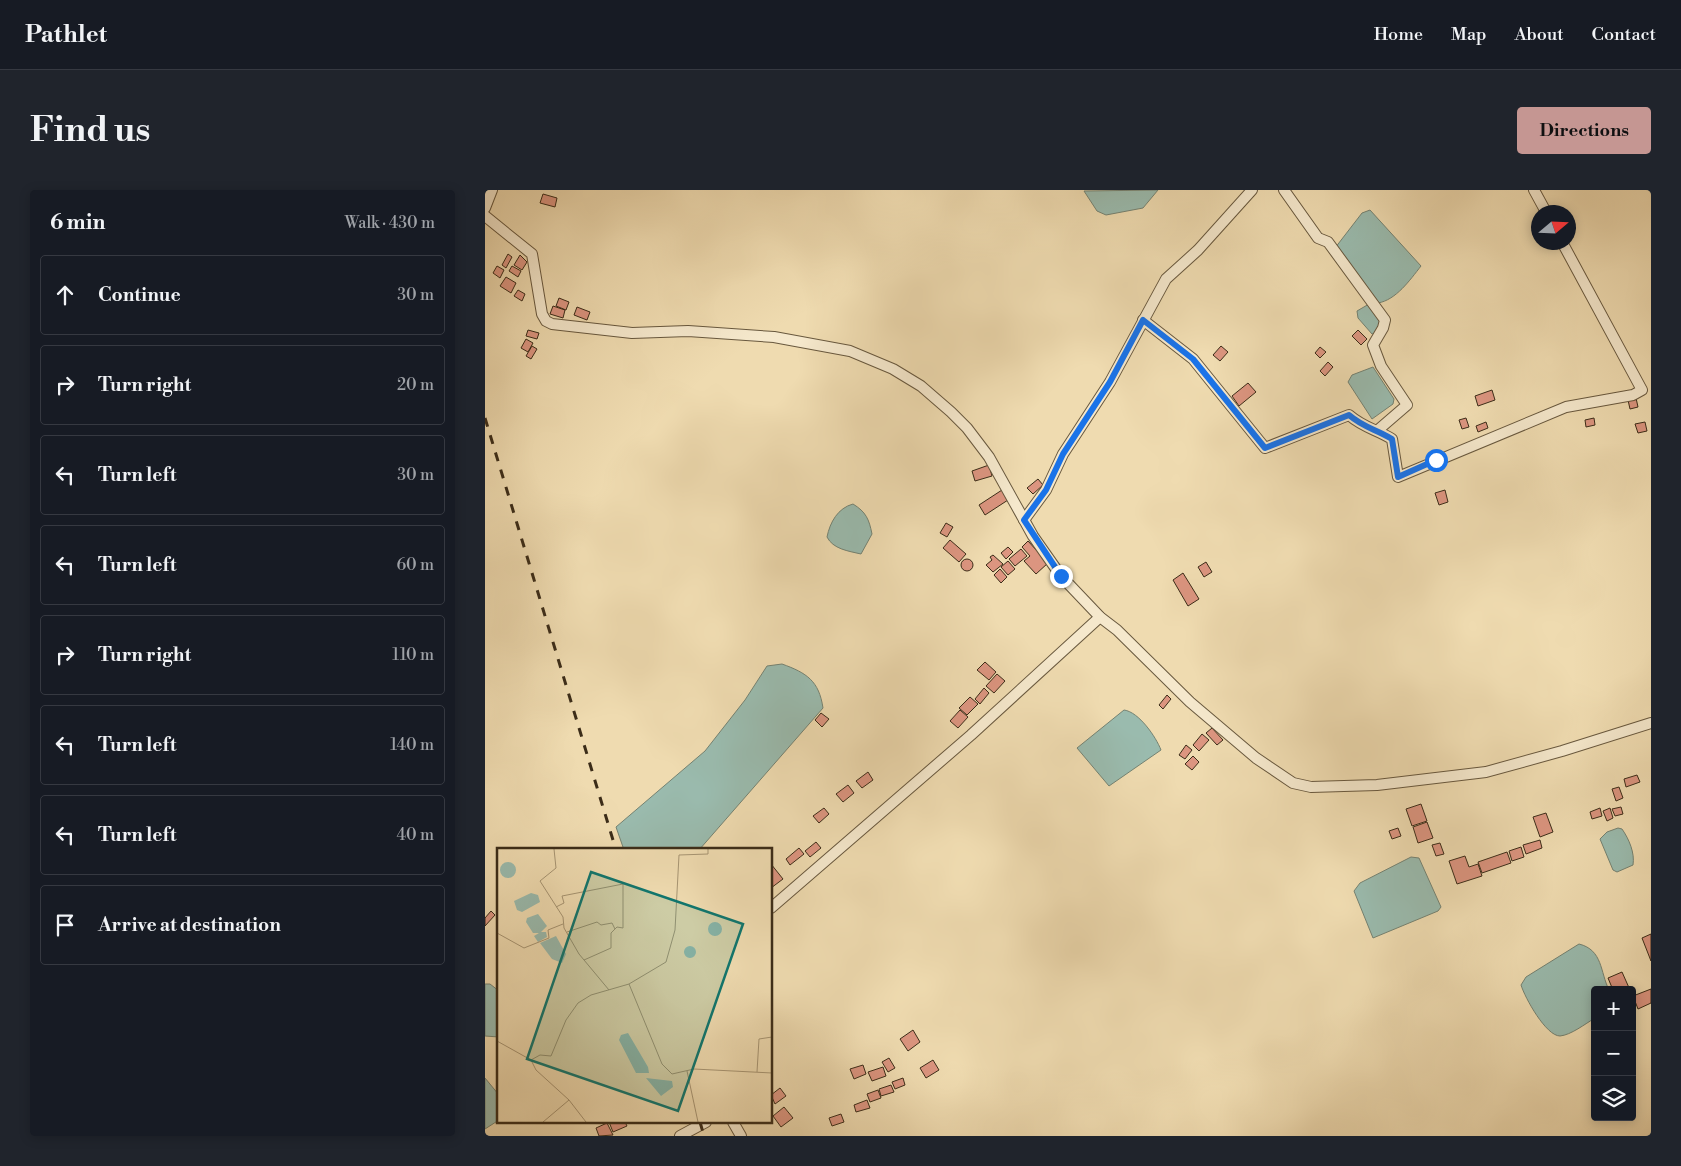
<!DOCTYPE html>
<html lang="en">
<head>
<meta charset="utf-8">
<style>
	body { margin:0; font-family:"Libre Bodoni",serif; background:#20242c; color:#f1f3f6 }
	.controls { position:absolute; right:15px; bottom:15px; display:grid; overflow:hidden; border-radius:5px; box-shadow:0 2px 12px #0003 }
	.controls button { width:45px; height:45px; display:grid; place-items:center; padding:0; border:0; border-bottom:1px solid #363941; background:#171b24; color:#f1f3f6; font:25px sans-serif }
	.compass { position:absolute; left:1046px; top:15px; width:45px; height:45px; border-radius:50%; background:#171b24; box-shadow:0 2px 12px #0003; rotate:71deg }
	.stop { position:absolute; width:15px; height:15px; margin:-11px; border:4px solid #1a73e8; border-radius:50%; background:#fff }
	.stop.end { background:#1a73e8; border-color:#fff; box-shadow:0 1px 5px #0008 }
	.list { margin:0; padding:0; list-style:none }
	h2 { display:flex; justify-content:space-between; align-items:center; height:65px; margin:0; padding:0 20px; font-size:21px }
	h2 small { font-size:16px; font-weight:400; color:#9ea1a6 }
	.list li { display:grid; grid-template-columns:32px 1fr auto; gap:15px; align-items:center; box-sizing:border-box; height:80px; margin:0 10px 10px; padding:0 10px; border:1px solid #363941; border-radius:5px }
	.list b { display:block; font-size:19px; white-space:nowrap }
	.list em { font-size:16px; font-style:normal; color:#9ea1a6 }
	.icon { flex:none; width:28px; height:28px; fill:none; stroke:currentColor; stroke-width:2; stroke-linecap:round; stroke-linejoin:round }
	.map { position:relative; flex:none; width:1166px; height:946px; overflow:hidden; border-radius:5px }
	header { display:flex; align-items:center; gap:30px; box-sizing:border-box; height:70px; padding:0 25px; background:#171b24; border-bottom:1px solid #363941 }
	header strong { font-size:24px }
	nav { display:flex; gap:28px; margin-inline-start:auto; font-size:18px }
	.intro { display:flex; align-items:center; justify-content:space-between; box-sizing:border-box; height:120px; padding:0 30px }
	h1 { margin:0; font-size:35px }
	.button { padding:12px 22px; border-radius:5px; background:#c59692; color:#111; font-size:18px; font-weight:700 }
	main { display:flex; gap:30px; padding:0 30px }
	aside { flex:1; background:#171b24; border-radius:5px; box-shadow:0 2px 12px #0003 }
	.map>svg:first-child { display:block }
</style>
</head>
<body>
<header>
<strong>Pathlet</strong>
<nav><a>Home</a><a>Map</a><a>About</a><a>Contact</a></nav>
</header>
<div class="intro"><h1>Find us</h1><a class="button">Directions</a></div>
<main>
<aside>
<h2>6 min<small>Walk · 430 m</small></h2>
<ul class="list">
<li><svg class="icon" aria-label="ahead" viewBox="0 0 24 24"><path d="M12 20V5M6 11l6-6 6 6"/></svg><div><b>Continue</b></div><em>30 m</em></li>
<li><svg class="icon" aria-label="right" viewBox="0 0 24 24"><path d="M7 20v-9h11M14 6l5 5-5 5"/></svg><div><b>Turn right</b></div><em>20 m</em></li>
<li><svg class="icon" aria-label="left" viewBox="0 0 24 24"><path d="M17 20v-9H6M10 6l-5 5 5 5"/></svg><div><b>Turn left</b></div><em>30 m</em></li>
<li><svg class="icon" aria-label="left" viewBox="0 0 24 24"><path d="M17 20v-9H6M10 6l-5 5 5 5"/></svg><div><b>Turn left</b></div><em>60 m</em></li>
<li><svg class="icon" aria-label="right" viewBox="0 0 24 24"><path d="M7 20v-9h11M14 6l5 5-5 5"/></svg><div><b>Turn right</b></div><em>110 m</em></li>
<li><svg class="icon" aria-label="left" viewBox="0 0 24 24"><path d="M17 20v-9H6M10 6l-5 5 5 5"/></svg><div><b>Turn left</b></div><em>140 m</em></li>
<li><svg class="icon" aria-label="left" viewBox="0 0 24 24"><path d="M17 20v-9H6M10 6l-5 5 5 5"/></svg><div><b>Turn left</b></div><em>40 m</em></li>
<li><svg class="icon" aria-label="arrive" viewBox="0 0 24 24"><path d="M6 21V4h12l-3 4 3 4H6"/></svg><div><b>Arrive at destination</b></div></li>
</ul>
</aside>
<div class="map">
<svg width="1166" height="946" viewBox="0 0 1166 946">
	<rect width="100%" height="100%" fill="#efdbb0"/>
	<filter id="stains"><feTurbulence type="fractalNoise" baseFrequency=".004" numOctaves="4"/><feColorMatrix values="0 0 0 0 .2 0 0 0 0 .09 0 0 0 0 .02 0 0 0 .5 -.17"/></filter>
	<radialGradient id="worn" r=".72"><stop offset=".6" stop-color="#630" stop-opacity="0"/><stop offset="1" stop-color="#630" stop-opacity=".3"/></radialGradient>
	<g fill="#9abbae" stroke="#748272">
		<path d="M673 0 658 18 621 25 612 21 599 1Z"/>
		<path d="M885 20 936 76C925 90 911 110 893 113L850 58 877 23Z"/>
		<path d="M884 114 896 134 891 143 887 144 873 128 872 121Z"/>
		<path d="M888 177 909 209 908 214 887 229 863 192 867 185Z"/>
		<path d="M368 314C381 322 384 329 387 344L376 364C363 361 348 359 342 347 345 332 353 318 368 314Z"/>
		<path d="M297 474C322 483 334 491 338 518L214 660H139L131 637 220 561 260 510 282 476Z"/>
		<path d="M639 520C654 522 671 547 676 560L624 596 592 558Z"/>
		<path d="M1133 638 1137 639C1144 649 1150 663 1148 675L1132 682 1128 680 1115 649 1122 642Z"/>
		<path d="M926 667 934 668 956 717 953 721 888 748 869 701 875 693Z"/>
		<path d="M1094 754C1118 760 1115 782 1124 800H1110V828C1100 834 1086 845 1075 846 1061 846 1040 808 1036 795L1041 787Z"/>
		<path d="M0 794H5L14 801V847L0 846Z"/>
		<path d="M0 888 14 905V930L0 939Z"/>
	</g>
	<g fill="#dc9580" stroke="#3b2c18">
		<path d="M58 4 72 8 70 17 55 13Z"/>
		<path d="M23 64 27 67 21 78 17 75Z"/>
		<path d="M35 65 42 72 37 80 29 75Z"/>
		<path d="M12 76 19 80 15 88 8 83Z"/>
		<path d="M27 76 36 81 33 87 24 81Z"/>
		<path d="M21 87 31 93 26 103 15 96Z"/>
		<path d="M33 100 40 104 37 111 29 106Z"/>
		<path d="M74 108 84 112 81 120 71 116Z"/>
		<path d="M68 116 80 120 78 128 65 124Z"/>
		<path d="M92 117 105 122 102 130 89 125Z"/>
		<path d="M43 140 54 143 52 149 41 146Z"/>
		<path d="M873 140 882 149 876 155 867 146Z"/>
		<path d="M41 149 48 153 43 162 36 158Z"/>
		<path d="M47 156 52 159 46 169 41 166Z"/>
		<path d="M736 156 743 162 735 171 728 165Z"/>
		<path d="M835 157 841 162 835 168 830 163Z"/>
		<path d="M843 172 848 177 840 186 835 181Z"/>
		<path d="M763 193 771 202 754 216 747 206Z"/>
		<path d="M1007 200 1010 210 993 216 990 206Z"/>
		<path d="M1151 208 1153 217 1145 219 1143 210Z"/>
		<path d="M981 228 984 237 977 239 974 230Z"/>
		<path d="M1109 228 1110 235 1101 237 1100 230Z"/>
		<path d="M1001 232 1003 238 993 242 991 236Z"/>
		<path d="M1160 232 1162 241 1153 243 1150 234Z"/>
		<path d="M504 275 507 286 490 291 487 281Z"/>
		<path d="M553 289 558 295 548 304 542 298Z"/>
		<path d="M517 300 523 310 500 325 494 315Z"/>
		<path d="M960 300 963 312 954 315 950 303Z"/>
		<path d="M461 333 468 337 462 347 455 343Z"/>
		<path d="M465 350 481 364 474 372 458 358Z"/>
		<path d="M543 351 563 373 551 384 539 371 545 366 537 357Z"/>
		<path d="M523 357 528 362 521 369 516 363Z"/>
		<path d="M536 359 542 366 530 376 524 369Z"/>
		<path d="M508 365 518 374 508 382 501 375 507 370 505 367Z"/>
		<circle cx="482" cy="375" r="6"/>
		<path d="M523 371 530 379 523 385 516 377Z"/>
		<path d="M721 372 727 382 719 387 713 377Z"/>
		<path d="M515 379 522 387 516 393 509 385Z"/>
		<path d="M698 383 714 409 703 416 688 390Z"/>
		<path d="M500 472 511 482 504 490 492 480Z"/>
		<path d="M512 484 520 491 509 503 501 496Z"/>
		<path d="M499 498 504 503 495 514 490 509Z"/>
		<path d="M682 505 686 509 678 519 674 515Z"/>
		<path d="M485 507 493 514 482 525 474 518Z"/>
		<path d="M475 520 483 527 473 538 465 531Z"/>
		<path d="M336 523 344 529 337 537 330 530Z"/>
		<path d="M727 538 738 550 732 555 721 543Z"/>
		<path d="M717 544 724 550 714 561 708 555Z"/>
		<path d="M701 555 707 560 700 569 694 565Z"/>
		<path d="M708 566 714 572 707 580 700 574Z"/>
		<path d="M383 582 388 590 377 598 371 591Z"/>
		<path d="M1152 585 1155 592 1141 597 1139 589Z"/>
		<path d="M363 595 369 603 358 612 351 604Z"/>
		<path d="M1134 597 1138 608 1131 611 1127 599Z"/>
		<path d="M936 614 942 631 927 636 921 619Z"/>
		<path d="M1136 617 1138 624 1130 626 1127 619Z"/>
		<path d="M339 618 344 624 334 633 328 626Z"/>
		<path d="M1115 618 1117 626 1107 629 1105 622Z"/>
		<path d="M1125 618 1128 628 1122 631 1118 621Z"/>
		<path d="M1061 623 1068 642 1055 647 1048 627Z"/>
		<path d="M942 632 948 648 933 653 928 637Z"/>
		<path d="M913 638 916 646 907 649 904 641Z"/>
		<path d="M1055 650 1057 658 1041 664 1038 655Z"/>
		<path d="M331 652 336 658 325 667 320 661Z"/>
		<path d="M955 653 959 664 951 666 947 655Z"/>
		<path d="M1036 657 1039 667 1027 671 1024 661Z"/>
		<path d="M314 658 319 664 305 675 301 669Z"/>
		<path d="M1022 662 1026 673 997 683 993 672Z"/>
		<path d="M980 666 984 677 993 674 997 686 972 694 964 671Z"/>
		<path d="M286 674 298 689 286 698Z"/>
		<path d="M6 721 10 725 0 736V728Z"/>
		<path d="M1166 744V771L1157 748Z"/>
		<path d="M1137 782 1145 800H1128L1123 788Z"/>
		<path d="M1166 799V813L1153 819 1148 806Z"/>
		<path d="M428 840 435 852 423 861 415 849Z"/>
		<path d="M404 868 410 878 403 882 397 872Z"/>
		<path d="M448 870 454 880 441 888 435 878Z"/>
		<path d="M378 875 381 884 369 889 365 879Z"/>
		<path d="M398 877 401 886 387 891 383 882Z"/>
		<path d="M418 888 420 895 410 899 407 892Z"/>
		<path d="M406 895 409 902 396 906 394 899Z"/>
		<path d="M295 898 301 906 290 914 286 905Z"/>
		<path d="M393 900 396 908 385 912 382 904Z"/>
		<path d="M382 910 385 918 371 922 369 915Z"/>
		<path d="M299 917 308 928 296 937 288 926Z"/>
		<path d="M356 924 359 932 347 936 344 928Z"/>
		<path d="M124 932H140L142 936 128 942Z"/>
		<path d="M122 933 128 945 114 946 111 938Z"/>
	</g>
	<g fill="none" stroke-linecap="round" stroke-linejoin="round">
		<g stroke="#68583e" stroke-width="12">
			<g id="minor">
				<path d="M799 0 833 48 843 52 900 130 898 138 888 155 896 176 922 215 893 240"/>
				<path d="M1049 0 1061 22"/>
				<path d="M0 18 7 0"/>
				<path d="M0 26 47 64 57 124 61 131 67 134 147 143 203 141 289 147 365 161 408 179 436 196 466 222 482 238 504 267 548 346 576 386 615 427 632 440 705 512 771 568 808 593 826 597 892 595 1001 582 1077 561 1166 533"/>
				<path d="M658 130 708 169 780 258 864 225C879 238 891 239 907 249L913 287 1081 217 1148 205 1157 200 1077 52"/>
				<path d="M539 330 561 300 578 264 625 192 681 89 713 60 767 0"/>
				<path d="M286 718 486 545 615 427"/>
				<path d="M248 932 256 946"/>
				<path d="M195 946 221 932"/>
			</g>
		</g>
		<use href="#minor" stroke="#f5e8cc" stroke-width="10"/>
		<g stroke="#3b2c18" stroke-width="3" stroke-dasharray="9 9" stroke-linecap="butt">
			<path d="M0 228 131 660"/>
			<path d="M215 932 219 946"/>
		</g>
	</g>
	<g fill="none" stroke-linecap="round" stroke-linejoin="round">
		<path stroke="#1a73e8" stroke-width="6" d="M576 386 539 330 561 300 578 264 625 192 658 130 708 169 780 258 864 225C879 238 891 239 907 249L913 287 951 270"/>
	</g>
	<g transform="translate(12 658)">
		<rect width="275" height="275" fill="#efdbb0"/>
		<path d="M3 22a8 8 0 1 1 16 0a8 8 0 1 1-16 0ZM34 45 41 47 43 54 25 64 20 62 17 53ZM41 66 50 78 44 84H49L50 89 41 94 37 88 42 85H36L29 74 30 70ZM211 81a7 7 0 1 1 14 0a7 7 0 1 1-14 0ZM59 88 69 106 65 115 55 111 43 95ZM187 104a6 6 0 1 1 12 0a6 6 0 1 1-12 0ZM131 185 151 219 152 225H139L122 192 124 187ZM149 230 175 233 176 239 164 248Z" fill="#9abbae"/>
		<path fill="none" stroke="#a79573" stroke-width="1" d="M57 1 59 20 43 33 66 69 67 80 82 106 112 142M59 59 67 55 65 48 126 36V80L120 79 114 85V100L87 112M70 84 100 74 104 77 115 75 118 81M0 85 27 100 52 90 51 82 66 76M132 136 165 216 175 226 197 221 275 225M0 193 34 212 43 207 54 208 69 172 81 155 94 147 132 136 169 114 178 82 182 7 211 6V1M34 212 39 222 72 252 89 274M190 223 201 274M260 224 262 191 275 189M46 274 72 252"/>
		<path fill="#0f766e" fill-opacity="0.15" stroke="#0f766e" stroke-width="2.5" d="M94 24 246 76 181 263 30 211Z"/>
		<rect width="275" height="275" fill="none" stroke="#3b2c18" stroke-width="2.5"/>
	</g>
	<rect width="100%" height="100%" filter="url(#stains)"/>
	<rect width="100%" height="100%" fill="url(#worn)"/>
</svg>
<div class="controls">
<button>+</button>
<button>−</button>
<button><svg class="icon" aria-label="layers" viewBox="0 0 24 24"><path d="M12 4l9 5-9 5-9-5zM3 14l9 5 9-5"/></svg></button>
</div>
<svg class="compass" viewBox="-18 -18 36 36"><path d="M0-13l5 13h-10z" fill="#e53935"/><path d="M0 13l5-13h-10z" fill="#9ea1a6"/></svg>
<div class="stop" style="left:951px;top:270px"></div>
<div class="stop end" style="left:576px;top:386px"></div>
</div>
</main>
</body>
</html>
